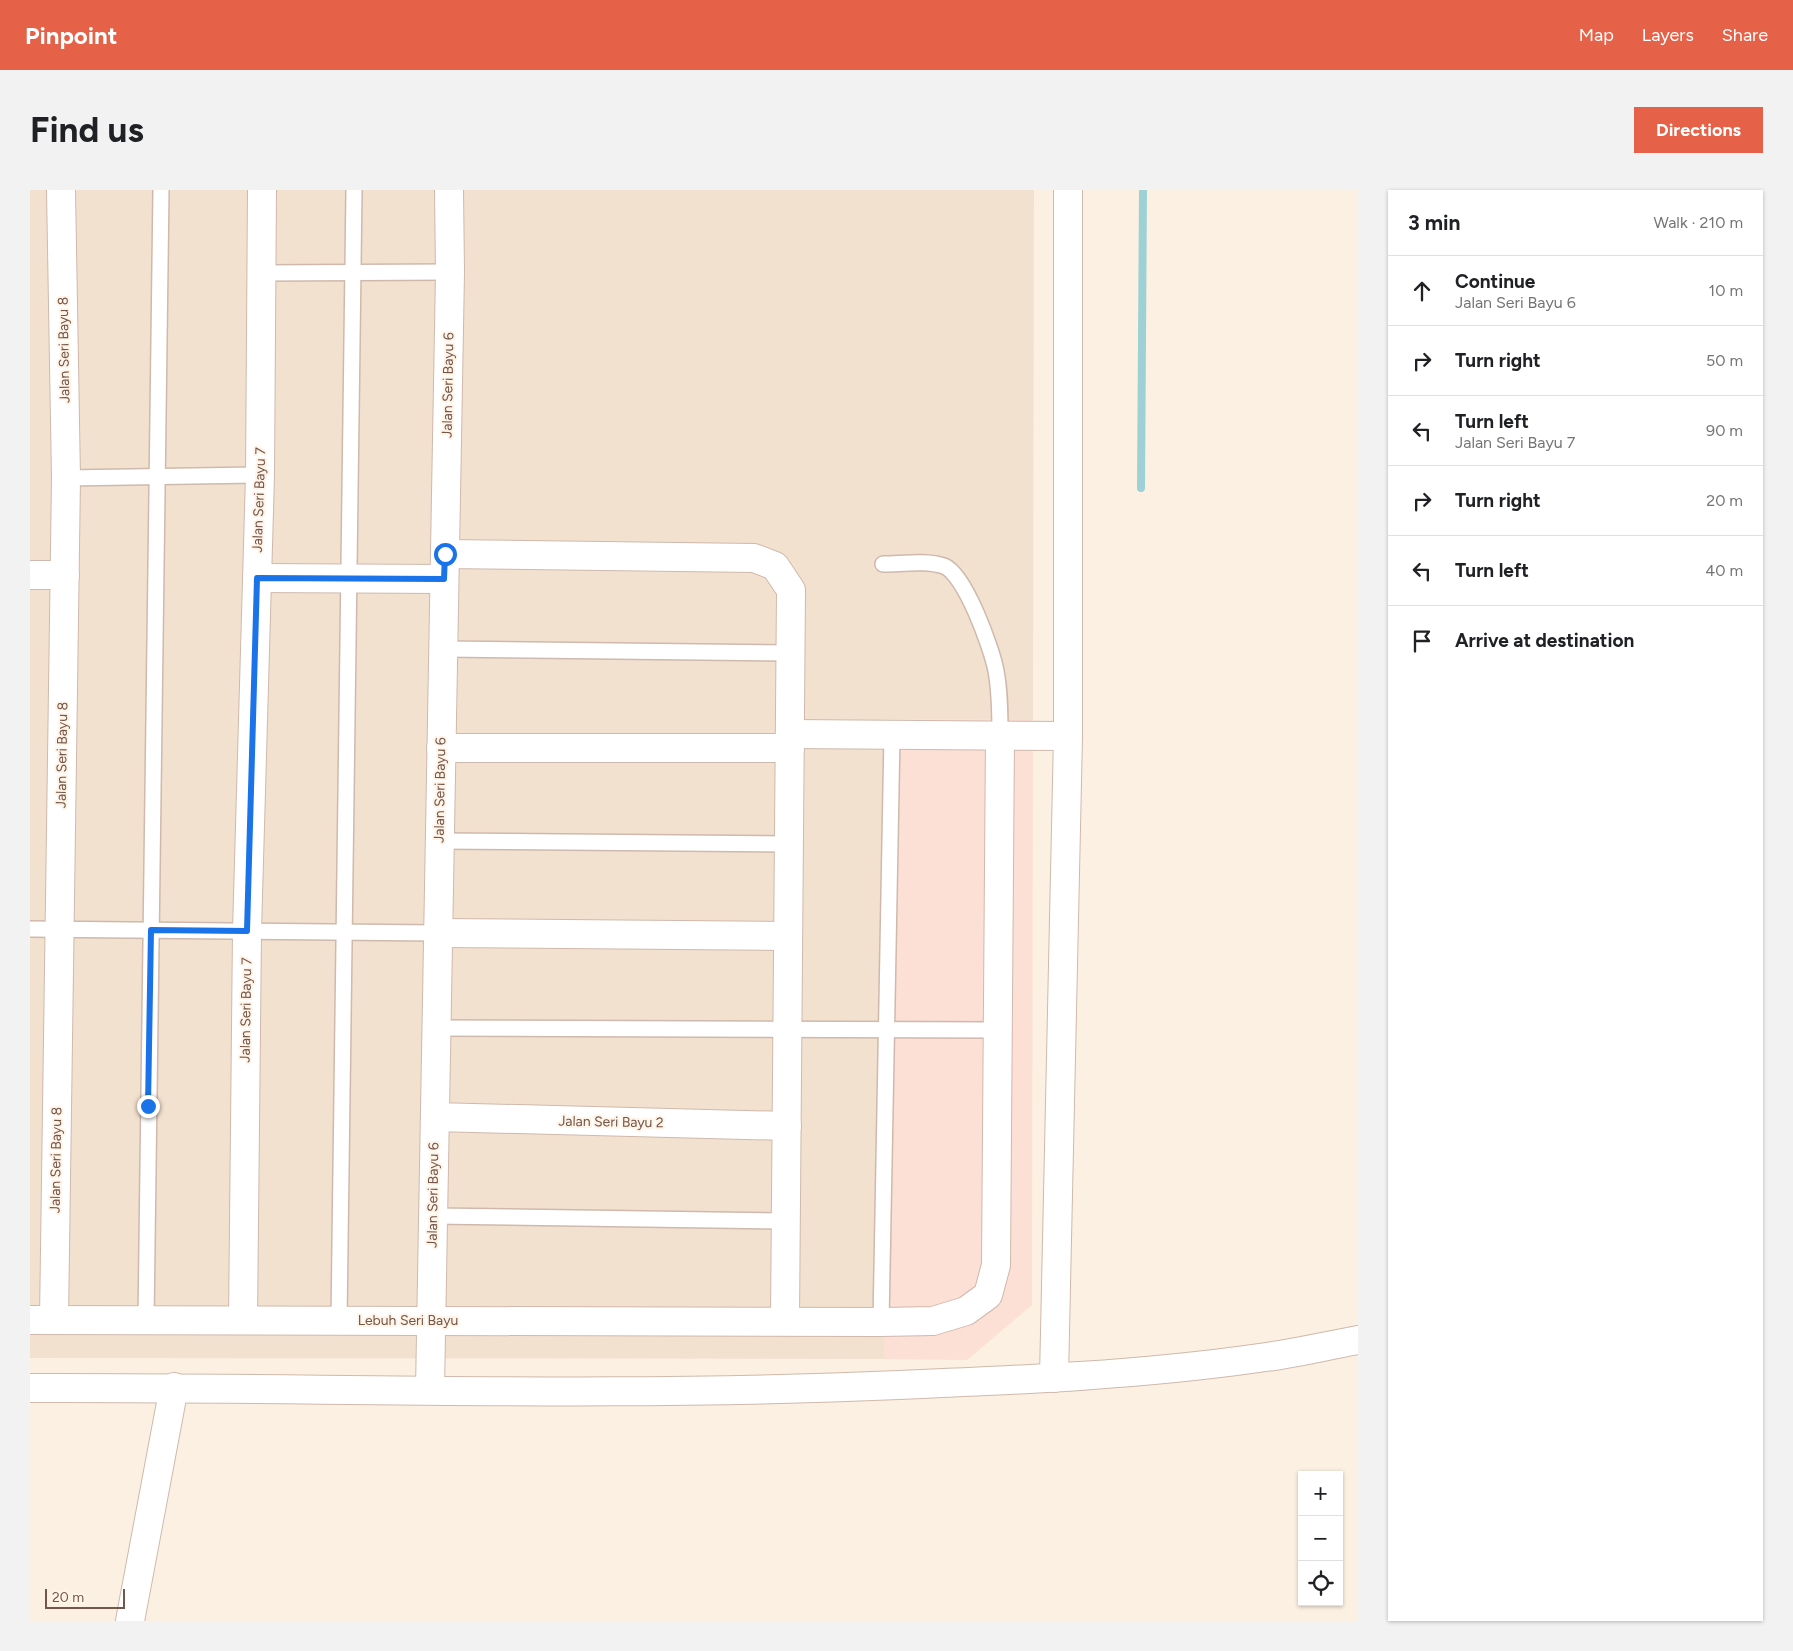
<!DOCTYPE html>
<html lang="en">
<head>
<meta charset="utf-8">
<style>
	body { margin:0; font-family:Figtree,sans-serif; background:#f2f2f2; color:#202124 }
	.controls { position:absolute; right:15px; bottom:15px; display:grid; overflow:hidden; border-radius:0px; box-shadow:0 1px 4px #0004 }
	.controls button { width:45px; height:45px; display:grid; place-items:center; padding:0; border:0; border-bottom:1px solid #e0e0e0; background:#fff; color:#202124; font:25px sans-serif }
	.scale { position:absolute; left:15px; bottom:12px; width:80px; box-sizing:border-box; padding-left:5px; border:2px solid #735549; border-top:0; font-size:14px; line-height:18px; white-space:nowrap; color:#735549; -webkit-text-stroke:4px #fff4e7; paint-order:stroke }
	.stop { position:absolute; width:15px; height:15px; margin:-11px; border:4px solid #1a73e8; border-radius:50%; background:#fff }
	.stop.end { background:#1a73e8; border-color:#fff; box-shadow:0 1px 5px #0008 }
	.list { margin:0; padding:0; list-style:none }
	h2 { display:flex; justify-content:space-between; align-items:center; height:65px; margin:0; padding:0 20px; font-size:21px }
	h2 small { font-size:16px; font-weight:400; color:#757577 }
	.list li { display:grid; grid-template-columns:32px 1fr auto; gap:15px; align-items:center; box-sizing:border-box; height:70px; padding:0 20px; border-top:1px solid #e0e0e0 }
	.list b { display:block; font-size:19px; white-space:nowrap }
	.list p { margin:0; font-size:16px; white-space:nowrap; color:#757577 }
	.list em { font-size:16px; font-style:normal; color:#757577 }
	.icon { flex:none; width:28px; height:28px; fill:none; stroke:currentColor; stroke-width:2; stroke-linecap:round; stroke-linejoin:round }
	.map { position:relative; flex:none; width:1328px; height:1431px; overflow:hidden; border-radius:0px }
	header { display:flex; align-items:center; gap:30px; box-sizing:border-box; height:70px; padding:0 25px; background:#e56147; color:#fff }
	header strong { font-size:24px }
	nav { display:flex; gap:28px; margin-inline-start:auto; font-size:18px }
	.intro { display:flex; align-items:center; justify-content:space-between; box-sizing:border-box; height:120px; padding:0 30px }
	h1 { margin:0; font-size:35px }
	.button { padding:12px 22px; border-radius:0px; background:#e56147; color:#fff; font-size:18px; font-weight:700 }
	main { display:flex; gap:30px; padding:0 30px }
	aside { flex:1; background:#fff; border-radius:0px; box-shadow:0 1px 4px #0004 }
	.map>svg:first-child { display:block }
</style>
</head>
<body>
<header>
<strong>Pinpoint</strong>
<nav><a>Map</a><a>Layers</a><a>Share</a></nav>
</header>
<div class="intro"><h1>Find us</h1><a class="button">Directions</a></div>
<main>
<div class="map">
<svg width="1328" height="1431" viewBox="0 0 1328 1431">
	<rect width="100%" height="100%" fill="#fcf0e2"/>
	<path fill="#f3e1d0" d="M0 0H1004L1003 530 855 529 854 1169 0 1168Z"/>
	<path fill="#fcdfd5" d="M855 529 1003 530 1002 1115 937 1170 854 1169Z"/>
	<g fill="none" stroke-linecap="round" stroke-linejoin="round">
		<path stroke="#9dd1d6" stroke-width="8" d="M1111 298 1113 0"/>
		<g stroke="#cfb9ac" stroke-width="18">
			<g id="service">
				<path d="M231 83 420 82"/>
				<path d="M36 288 230 285"/>
				<path d="M853 374C871 374 896 370 914 376 935 384 962 459 966 481 970 502 970 524 970 546"/>
				<path d="M413 459 761 463"/>
				<path d="M409 651 759 654"/>
				<path d="M0 739 408 743"/>
				<path d="M406 838 968 840"/>
				<path d="M403 1026 756 1031"/>
				<path d="M116 1130 131 0"/>
				<path d="M309 1130 324 0"/>
				<path d="M851 1132 862 545"/>
			</g>
		</g>
		<g stroke="#cfb9ac" stroke-width="30">
			<g id="minor">
				<path d="M415 364 724 368 745 376 761 400 755 1130"/>
				<path d="M0 385H35"/>
				<path d="M227 388 414 389"/>
				<path d="M760 544 1038 546"/>
				<path d="M411 558H760"/>
				<path d="M408 743 758 746"/>
				<path d="M405 927 757 936"/>
				<path d="M0 1130 851 1132 903 1131 936 1121 958 1105 966 1075 970 546"/>
				<path d="M24 1130 36 288 31 0"/>
				<path d="M213 1130 217 741 230 285 232 0"/>
				<path d="M1024 1188 1038 546V0"/>
				<path d="M0 1198C290 1197 580 1208 869 1195 990 1190 1110 1185 1229 1168 1262 1164 1295 1156 1328 1150"/>
				<path d="M400 1200 420 82 419 0"/>
				<path d="M100 1431 144 1197"/>
			</g>
		</g>
		<use href="#service" stroke="#fff" stroke-width="15"/>
		<use href="#minor" stroke="#fff" stroke-width="28"/>
	</g>
	<g fill="none" stroke-linecap="round" stroke-linejoin="round">
		<path stroke="#1a73e8" stroke-width="6" d="M118 916 121 740 217 741 227 388 414 389 415 364"/>
	</g>
	<g text-anchor="middle" dominant-baseline="central" stroke-width="4" stroke-linejoin="round" paint-order="stroke">
		<g font-size="14" fill="#735549" stroke="#fff4e7">
			<text transform="translate(34 160) rotate(-91)">Jalan Seri Bayu 8</text>
			<text transform="translate(418 195) rotate(-89)">Jalan Seri Bayu 6</text>
			<text transform="translate(229 310) rotate(-88)">Jalan Seri Bayu 7</text>
			<text transform="translate(32 565) rotate(-89)">Jalan Seri Bayu 8</text>
			<text transform="translate(410 600) rotate(-89)">Jalan Seri Bayu 6</text>
			<text transform="translate(216 820) rotate(-89)">Jalan Seri Bayu 7</text>
			<text transform="translate(581 932) rotate(1)">Jalan Seri Bayu 2</text>
			<text transform="translate(26 970) rotate(-89)">Jalan Seri Bayu 8</text>
			<text transform="translate(403 1005) rotate(-89)">Jalan Seri Bayu 6</text>
			<text x="378" y="1130">Lebuh Seri Bayu</text>
		</g>
	</g>
</svg>
<div class="controls">
<button>+</button>
<button>−</button>
<button><svg class="icon" aria-label="locate" viewBox="0 0 24 24"><circle cx="12" cy="12" r="6"/><path d="M12 2v4M12 18v4M2 12h4M18 12h4"/></svg></button>
</div>
<div class="scale">20 m</div>
<div class="stop" style="left:415px;top:364px"></div>
<div class="stop end" style="left:118px;top:916px"></div>
</div>
<aside>
<h2>3 min<small>Walk · 210 m</small></h2>
<ul class="list">
<li><svg class="icon" aria-label="ahead" viewBox="0 0 24 24"><path d="M12 20V5M6 11l6-6 6 6"/></svg><div><b>Continue</b><p>Jalan Seri Bayu 6</p></div><em>10 m</em></li>
<li><svg class="icon" aria-label="right" viewBox="0 0 24 24"><path d="M7 20v-9h11M14 6l5 5-5 5"/></svg><div><b>Turn right</b></div><em>50 m</em></li>
<li><svg class="icon" aria-label="left" viewBox="0 0 24 24"><path d="M17 20v-9H6M10 6l-5 5 5 5"/></svg><div><b>Turn left</b><p>Jalan Seri Bayu 7</p></div><em>90 m</em></li>
<li><svg class="icon" aria-label="right" viewBox="0 0 24 24"><path d="M7 20v-9h11M14 6l5 5-5 5"/></svg><div><b>Turn right</b></div><em>20 m</em></li>
<li><svg class="icon" aria-label="left" viewBox="0 0 24 24"><path d="M17 20v-9H6M10 6l-5 5 5 5"/></svg><div><b>Turn left</b></div><em>40 m</em></li>
<li><svg class="icon" aria-label="arrive" viewBox="0 0 24 24"><path d="M6 21V4h12l-3 4 3 4H6"/></svg><div><b>Arrive at destination</b></div></li>
</ul>
</aside>
</main>
</body>
</html>
